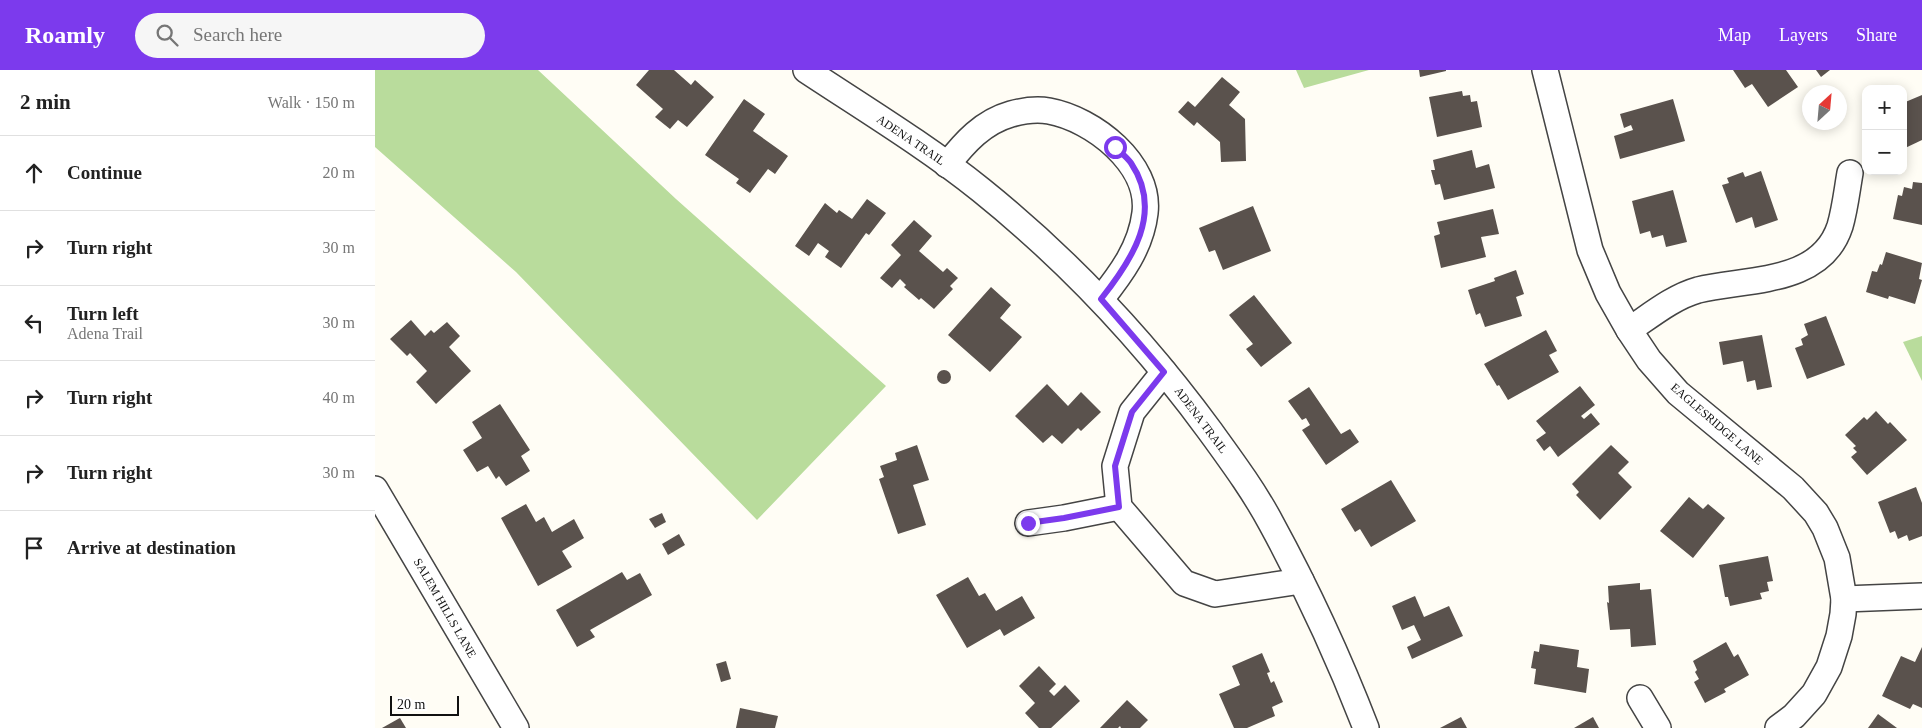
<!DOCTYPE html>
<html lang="en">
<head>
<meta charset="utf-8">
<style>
	body { margin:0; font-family:"Times New Roman",serif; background:#f6f6f6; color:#222 }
	.controls { position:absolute; right:15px; top:15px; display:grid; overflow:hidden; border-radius:10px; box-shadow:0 2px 12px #0003 }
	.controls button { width:45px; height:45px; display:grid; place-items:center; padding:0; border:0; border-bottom:1px solid #e0e0e0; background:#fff; color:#222; font:25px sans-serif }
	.compass { position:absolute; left:1427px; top:15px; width:45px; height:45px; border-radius:50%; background:#fff; box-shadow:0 2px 12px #0003; rotate:26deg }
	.scale { position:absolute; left:15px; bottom:12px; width:69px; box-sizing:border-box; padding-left:5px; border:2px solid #111; border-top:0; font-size:14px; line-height:18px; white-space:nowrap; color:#111; -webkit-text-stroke:4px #fff; paint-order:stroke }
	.stop { position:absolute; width:15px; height:15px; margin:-11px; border:4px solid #7c3aed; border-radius:50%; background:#fff }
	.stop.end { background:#7c3aed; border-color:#fff; box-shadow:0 1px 5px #0008 }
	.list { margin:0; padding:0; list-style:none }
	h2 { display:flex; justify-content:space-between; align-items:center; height:65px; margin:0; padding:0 20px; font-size:21px }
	h2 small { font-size:16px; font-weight:400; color:#767676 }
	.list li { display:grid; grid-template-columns:32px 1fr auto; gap:15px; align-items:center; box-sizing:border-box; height:75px; padding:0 20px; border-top:1px solid #e0e0e0 }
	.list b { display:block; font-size:19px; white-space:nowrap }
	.list p { margin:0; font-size:16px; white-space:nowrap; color:#767676 }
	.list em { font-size:16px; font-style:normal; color:#767676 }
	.icon { flex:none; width:28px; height:28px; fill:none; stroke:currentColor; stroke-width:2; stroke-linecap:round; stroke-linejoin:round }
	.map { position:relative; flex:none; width:1547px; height:658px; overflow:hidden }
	header { display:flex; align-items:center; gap:30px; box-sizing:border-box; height:70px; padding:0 25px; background:#7c3aed; color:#fff }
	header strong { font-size:24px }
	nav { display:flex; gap:28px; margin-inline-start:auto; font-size:18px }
	.search { width:350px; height:45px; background:#f6f6f6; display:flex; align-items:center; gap:12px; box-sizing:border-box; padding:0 18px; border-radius:28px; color:#767676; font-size:19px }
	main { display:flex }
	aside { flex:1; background:#fff }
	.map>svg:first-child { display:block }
</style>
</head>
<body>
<header>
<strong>Roamly</strong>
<div class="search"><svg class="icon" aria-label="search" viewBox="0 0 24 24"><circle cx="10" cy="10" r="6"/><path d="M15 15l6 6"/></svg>Search here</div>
<nav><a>Map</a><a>Layers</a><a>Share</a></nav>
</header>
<main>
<aside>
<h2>2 min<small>Walk · 150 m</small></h2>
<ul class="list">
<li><svg class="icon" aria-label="ahead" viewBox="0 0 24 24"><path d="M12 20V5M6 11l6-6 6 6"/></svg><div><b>Continue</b></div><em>20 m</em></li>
<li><svg class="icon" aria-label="right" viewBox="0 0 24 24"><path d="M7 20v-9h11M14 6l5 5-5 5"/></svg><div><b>Turn right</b></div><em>30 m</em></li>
<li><svg class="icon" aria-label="left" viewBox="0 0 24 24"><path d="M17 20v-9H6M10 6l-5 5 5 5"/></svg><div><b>Turn left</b><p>Adena Trail</p></div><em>30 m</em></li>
<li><svg class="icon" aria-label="right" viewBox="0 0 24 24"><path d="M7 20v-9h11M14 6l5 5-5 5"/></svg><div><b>Turn right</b></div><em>40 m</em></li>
<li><svg class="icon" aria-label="right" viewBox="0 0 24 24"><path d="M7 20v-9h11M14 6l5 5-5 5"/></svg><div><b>Turn right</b></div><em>30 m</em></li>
<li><svg class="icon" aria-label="arrive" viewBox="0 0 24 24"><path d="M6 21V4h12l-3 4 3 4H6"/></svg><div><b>Arrive at destination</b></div></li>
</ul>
</aside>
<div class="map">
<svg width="1547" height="658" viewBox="0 0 1547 658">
	<rect width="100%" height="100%" fill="#fffdf5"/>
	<g fill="#b9dc9c">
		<path d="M0 0H163L301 129 511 316 382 450 141 202 0 77Z"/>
		<path d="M921 0H994L929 18Z"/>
		<path d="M1547 266V311L1528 272Z"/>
	</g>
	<g fill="#5a524d">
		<path d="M274 0H299L316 15 320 10 339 27 312 57 303 50 295 59 280 47 288 39 261 15Z"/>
		<path d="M1044 0H1071V1L1045 7Z"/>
		<path d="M1358 0H1411L1423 17 1393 37 1377 14 1370 18Z"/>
		<path d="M1441 0H1455L1446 7Z"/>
		<path d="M847 7 865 22 854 35 870 49 871 91 846 92 845 72 822 52 819 56 803 42 813 31 820 37Z"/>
		<path d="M1087 21 1088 26 1095 25 1096 32 1102 31 1107 57 1062 67 1054 27Z"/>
		<path d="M1547 25V70L1528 79V33Z"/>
		<path d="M369 29 390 44 378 61 413 86 400 104 393 99 375 123 361 113 364 109 330 85Z"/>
		<path d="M1298 29 1310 71 1245 89 1239 66 1258 60 1256 55 1249 58 1245 44Z"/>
		<path d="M1097 80 1101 98 1114 94 1120 118 1069 130 1065 114 1060 115 1056 100H1060L1058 90Z"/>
		<path d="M1386 101 1403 150 1380 158 1377 147 1361 153 1347 115 1354 113 1352 108 1368 102 1370 107Z"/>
		<path d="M1538 112 1547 113V155L1518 149 1523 125 1527 126 1529 117 1537 119Z"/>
		<path d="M1298 120 1312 172 1291 177 1288 165 1277 168 1275 161 1265 164 1257 131Z"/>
		<path d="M492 129 511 143 494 165 491 163 466 198 450 187 454 181 443 173 434 186 420 176 450 133 462 143 464 140 477 149Z"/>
		<path d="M878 136 896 181 848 200 840 180 834 182 824 158Z"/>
		<path d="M1118 139 1124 164 1106 167 1111 187 1066 198 1059 166 1065 164 1062 152Z"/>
		<path d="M539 150 557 166 544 181 568 202 572 198 583 208 575 216 578 219 559 239 546 228 544 230 529 217 531 215 525 209 517 218 505 208 526 185 516 175Z"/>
		<path d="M1511 182 1547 193 1544 209 1547 210 1540 234 1514 226 1513 229 1491 222 1497 201 1502 202 1505 194 1507 195Z"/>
		<path d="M1141 200 1149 224 1141 227 1147 246 1110 257 1105 243 1101 245 1093 220 1120 211 1119 208Z"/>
		<path d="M616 217 636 235 625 248 647 267 615 302 573 265Z"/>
		<path d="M879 225 917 273 886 297 871 279 878 274 854 245Z"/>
		<path d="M1451 246 1470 295 1432 309 1420 278 1428 275 1426 269 1433 265 1429 254Z"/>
		<path d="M36 250 50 266 56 260 59 263 72 252 85 266 74 277 96 301 61 334 41 312 52 301 35 283 32 286 15 269Z"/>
		<path d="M1171 260 1182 281 1174 285 1184 302 1133 330 1124 315 1122 316 1109 294Z"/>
		<path d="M1387 265 1397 317 1382 320 1380 310 1372 312 1368 291 1348 295 1344 272Z"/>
		<circle cx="569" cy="307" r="7"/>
		<path d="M672 314 693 336 706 322 726 342 706 361 703 358 687 374 677 365 668 373 640 346Z"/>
		<path d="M1205 316 1220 335 1206 346 1209 349 1216 343 1225 354 1183 387 1175 376 1169 381 1161 370 1171 363 1161 351Z"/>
		<path d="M934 317 966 364 975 359 984 372 951 395 927 360 935 355 931 348 927 350 913 331Z"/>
		<path d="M125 334 155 380 146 386 155 401 131 416 124 406 121 409 113 396 102 402 88 380 107 368 97 352Z"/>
		<path d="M1501 341 1513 354 1515 352 1532 370 1492 405 1476 387 1482 382 1478 378 1481 376 1470 365 1489 347 1492 350Z"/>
		<path d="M542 375 554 410 538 415 551 455 523 464 504 409 509 407 505 396 522 390 520 383Z"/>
		<path d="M1236 375 1254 392 1243 403 1257 417 1225 450 1201 425 1204 422 1197 414Z"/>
		<path d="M1016 410 1041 451 996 477 985 459 980 462 966 439Z"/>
		<path d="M1541 417 1547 433V466L1534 471 1532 465 1523 469 1520 461 1515 463 1503 432Z"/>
		<path d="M1314 427 1328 439 1333 434 1350 448 1318 488 1285 461Z"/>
		<path d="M151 434 161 452 169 447 177 462 199 449 209 468 187 481 197 497 163 516 126 448Z"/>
		<path d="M287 443 291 452 280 458 274 449Z"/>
		<path d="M304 464 310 475 293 485 287 474Z"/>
		<path d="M1393 486 1398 511 1392 512 1394 521 1385 523 1387 529 1355 536 1353 527H1350L1344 495Z"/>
		<path d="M247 502 252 510 265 503 277 525 215 560 220 567 202 577 181 540Z"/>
		<path d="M593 507 604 526 610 523 621 541 647 526 660 548 629 566 625 559 592 578 561 525Z"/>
		<path d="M1265 513V520L1276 519 1281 575 1256 577 1255 559 1235 560 1232 532 1234 533 1233 516Z"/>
		<path d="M1040 526 1049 547 1074 536 1088 566 1037 589 1032 577 1046 570 1039 555 1027 560 1017 536Z"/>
		<path d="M1351 572 1359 587 1363 584 1374 605 1349 619 1351 622 1330 633 1319 612 1324 609 1320 602 1322 600 1318 591Z"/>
		<path d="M1165 574 1204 580 1202 597 1214 599 1211 623 1159 614 1161 599 1156 598 1159 581 1164 582Z"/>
		<path d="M1547 577V638L1538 634 1535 639 1507 626 1526 586 1540 592Z"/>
		<path d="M887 583 895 602 892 603 896 613 899 611 908 632 897 637 900 646 872 658H859L844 624 865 615 857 596Z"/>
		<path d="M351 591 356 609 346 612 341 594Z"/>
		<path d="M664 596 681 614 674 621 679 626 690 615 705 631 676 658H664L650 643 660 633 644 616Z"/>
		<path d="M752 630 773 650 765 658H746L745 656 743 658H725Z"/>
		<path d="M365 638 403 646 400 658H361Z"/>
		<path d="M1503 644 1522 658H1493Z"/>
		<path d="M1086 647 1092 658H1065Z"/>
		<path d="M1218 647 1224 658H1199Z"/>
		<path d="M25 648 31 658H7L23 649Z"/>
	</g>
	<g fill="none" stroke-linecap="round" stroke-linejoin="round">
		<g stroke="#444" stroke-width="28">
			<g id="minor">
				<path d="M431 0C490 39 551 76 606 120 693 190 769 271 835 361 856 390 879 421 896 453 932 519 964 588 991 658"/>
				<path d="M1170 0 1215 180 1233 223 1254 260 1274 290 1303 323 1418 418 1441 443 1450 458 1462 488 1469 529 1468 544 1464 566 1454 597 1439 624 1419 646 1403 658"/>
				<path d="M572 95C590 72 608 52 636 44 647 41 663 39 674 41 718 49 776 94 770 143 766 177 746 204 726 229"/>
				<path d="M1254 260C1275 246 1298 227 1323 220 1372 208 1446 215 1465 156 1470 139 1472 120 1475 103"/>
				<path d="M789 302 757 342 740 396 744 437 809 513 840 524 926 511"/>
				<path d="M0 419 141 658"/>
				<path d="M653 453 689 448 744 437"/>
				<path d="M1469 529 1547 526"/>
				<path d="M1265 628 1283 658"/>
			</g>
		</g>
		<use href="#minor" stroke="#fff" stroke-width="25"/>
	</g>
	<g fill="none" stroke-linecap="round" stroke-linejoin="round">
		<path stroke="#7c3aed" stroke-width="6" d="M653 453 689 448 744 437 740 396 757 342 789 302 726 229C757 190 789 142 756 93 752 87 745 82 740 77"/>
	</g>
	<g text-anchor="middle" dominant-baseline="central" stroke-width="5" stroke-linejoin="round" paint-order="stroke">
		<g font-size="12" fill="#111" stroke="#fff">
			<text transform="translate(536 70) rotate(34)">ADENA TRAIL</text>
			<text transform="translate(826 350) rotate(53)">ADENA TRAIL</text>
			<text transform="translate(1342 354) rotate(41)">EAGLESRIDGE LANE</text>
			<text transform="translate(70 538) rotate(60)">SALEM HILLS LANE</text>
		</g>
	</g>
</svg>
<div class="controls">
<button>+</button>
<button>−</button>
</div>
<svg class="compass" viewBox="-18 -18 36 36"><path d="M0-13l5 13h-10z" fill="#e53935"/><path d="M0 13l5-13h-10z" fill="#767676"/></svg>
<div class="scale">20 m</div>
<div class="stop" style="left:740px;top:77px"></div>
<div class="stop end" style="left:653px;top:453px"></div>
</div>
</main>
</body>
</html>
